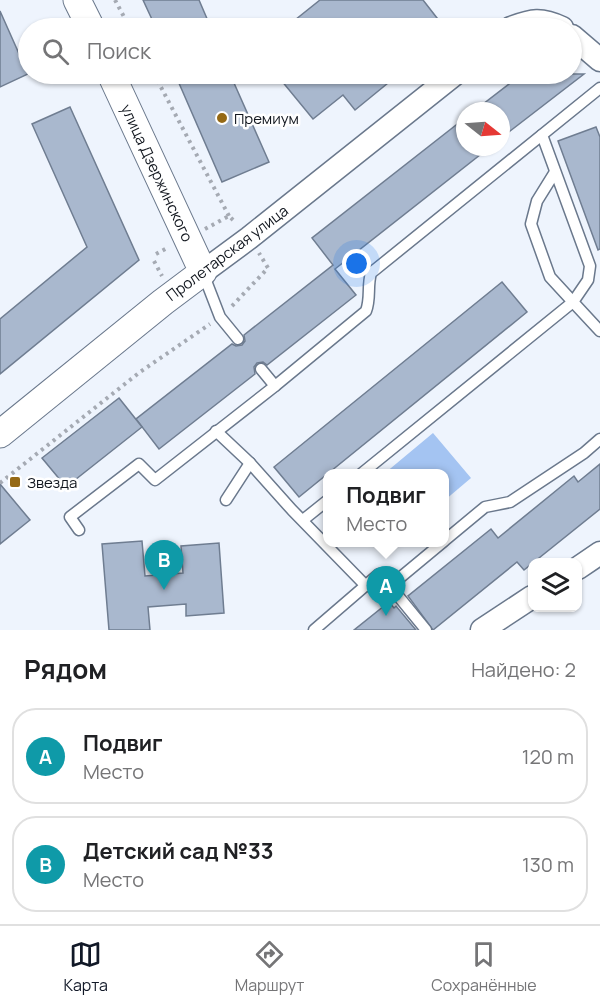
<!DOCTYPE html>
<html lang="ru">
<head>
<meta charset="utf-8">
<style>
	body { margin:0; font-family:Manrope,sans-serif; background:#f6f6f6; color:#202124 }
	.controls { position:absolute; right:18px; bottom:18px; display:grid; overflow:hidden; border-radius:12px; box-shadow:0 2px 4px #0004 }
	.controls button { width:54px; height:54px; display:grid; place-items:center; padding:0; border:0; border-bottom:2px solid #e0e0e0; background:#fff; color:#202124; font:30px sans-serif }
	.compass { position:absolute; left:456px; top:102px; width:54px; height:54px; border-radius:50%; background:#fff; box-shadow:0 2px 4px #0004; rotate:107deg }
	.you { position:absolute; left:357px; top:264px; width:21px; height:21px; margin:-15px; border:4px solid #fff; border-radius:50%; background:#1a73e8; box-shadow:0 0 0 9px #1a73e833 }
	.badge { display:grid; place-items:center; width:39px; height:39px; border-radius:50%; background:#111827; color:#fff; font-size:20px; font-weight:700 }
	.pin { position:absolute; translate:-50% -50px; filter:drop-shadow(0 2px 3px #0008) }
	.pin::after { content:''; position:absolute; top:32px; width:21px; height:18px; background:inherit; clip-path:polygon(0 0,100% 0,50% 100%) }
	.popup { position:absolute; left:323px; top:469px; width:126px; height:78px; box-sizing:border-box; display:grid; place-content:center; border-radius:12px; background:#fff; filter:drop-shadow(0 2px 4px #0005); font-size:20px; white-space:nowrap; color:#757577 }
	.popup b { font-size:22px; color:#202124 }
	.popup::after { content:''; position:absolute; left:50%; top:100%; margin-left:-12px; border:12px solid transparent; border-top-color:#fff }
	.list { margin:0; padding:0; list-style:none }
	h2 { display:flex; justify-content:space-between; align-items:center; height:78px; margin:0; padding:0 24px; font-size:26px }
	h2 small { font-size:20px; font-weight:400; color:#757577 }
	.list li { display:grid; grid-template-columns:39px 1fr auto; gap:18px; align-items:center; box-sizing:border-box; height:96px; margin:0 12px 12px; padding:0 12px; border:2px solid #e0e0e0; border-radius:24px }
	.list b { display:block; font-size:22px; white-space:nowrap }
	.list p { margin:0; font-size:20px; white-space:nowrap; color:#757577 }
	.list em { font-size:20px; font-style:normal; color:#757577 }
	.icon { flex:none; width:33px; height:33px; fill:none; stroke:currentColor; stroke-width:2; stroke-linecap:round; stroke-linejoin:round }
	.map { position:relative; flex:none; width:600px; height:630px; overflow:hidden }
	.search { position:absolute; background:#fff; box-shadow:0 2px 4px #0004; left:18px; right:18px; top:18px; height:66px; display:flex; align-items:center; gap:15px; box-sizing:border-box; padding:0 21px; border-radius:33px; color:#757577; font-size:22px }
	.sheet { height:294px; background:#fff }
	nav { display:flex; justify-content:space-around; align-items:center; box-sizing:border-box; height:84px; border-top:2px solid #e0e0e0; background:#fff; font-size:16px; color:#757577 }
	nav a { display:grid; justify-items:center; gap:3px }
	nav .on { color:#111827 }
	.map>svg:first-child { display:block }
</style>
</head>
<body>
<div class="map">
<svg width="600" height="630" viewBox="0 0 600 630">
	<rect width="100%" height="100%" fill="#eef4fd"/>
	<path fill="#a4c4f2" d="M433 433 471 478 445 500 444 474 385 473Z"/>
	<g fill="#a9b8ce" stroke="#6f7d91" stroke-width="1.5">
		<path d="M143 0H199L211 28H156Z"/>
		<path d="M320 0H423L437 18 425 28H285Z"/>
		<path d="M0 11 28 74 0 87Z"/>
		<path d="M175 74H230L269 162 222 182Z"/>
		<path d="M276 74H399L355 110 343 95 313 119Z"/>
		<path d="M522 74H584L501 138V111H474Z"/>
		<path d="M70 107 139 260 0 374V319L87 247 32 124Z"/>
		<path d="M465 118V147H490L335 269 356 295 267 365 263 362 257 363 254 367 255 374 159 449 136 419 232 344 236 346 242 345 245 341 244 335 333 265 312 238Z"/>
		<path d="M596 127 600 137V249L598 250 558 141Z"/>
		<path d="M502 282 527 312 299 497 274 467Z"/>
		<path d="M119 398 142 427 66 487 42 458Z"/>
		<path d="M600 464V509L524 570 517 562 433 630 408 596 491 529 498 538 574 476 578 482Z"/>
		<path d="M0 484 30 520 0 544Z"/>
		<path d="M142 541 145 576 183 573 181 546 219 543 224 613 186 616V604L148 607 150 630H109L102 544Z"/>
		<path d="M389 602 394 608 396 606 416 630H354Z"/>
	</g>
	<g fill="none" stroke-linecap="round" stroke-linejoin="round">
		<g stroke="#6a788c" stroke-width="13">
			<g id="service">
				<path d="M542 135 590 266 588 280 573 302 600 331"/>
				<path d="M203 273 220 317 238 339"/>
				<path d="M261 369 275 386 366 311C371 298 367 286 371 273L600 88"/>
				<path d="M216 431 250 463 292 510 366 586"/>
				<path d="M361 474 573 302 550 277 531 224 537 201 555 172"/>
				<path d="M226 500 250 463"/>
				<path d="M303 520 328 500"/>
				<path d="M79 530 70 517 139 464 155 480 275 386"/>
				<path d="M444 541 485 507 510 502 584 453 600 439"/>
				<path d="M314 630 379 574 390 586"/>
				<path d="M426 630 390 586 443 542"/>
			</g>
		</g>
		<g stroke="#6a788c" stroke-width="25">
			<g id="minor">
				<path d="M511 28C532 20 541 18 562 28"/>
				<path d="M572 36 600 60"/>
				<path d="M203 272 249 238 455 74"/>
				<path d="M578 568 600 553"/>
				<path d="M482 630 532 597"/>
			</g>
		</g>
		<g stroke="#6a788c" stroke-width="29">
			<g id="tertiary">
				<path d="M77 0 91 28"/>
				<path d="M0 434 163 302 203 272 111 74"/>
			</g>
		</g>
		<g stroke="#a5aab3" stroke-width="4" stroke-dasharray="3 4.5" stroke-linecap="butt">
			<path d="M115 0 130 28"/>
			<path d="M154 74 229 216"/>
			<path d="M205 229 229 216 236 223"/>
			<path d="M156 254 169 247"/>
			<path d="M154 261 162 276"/>
			<path d="M232 306 268 268 259 253"/>
			<path d="M0 483 140 372 210 324"/>
		</g>
		<use href="#service" stroke="#fff" stroke-width="10"/>
		<use href="#minor" stroke="#fff" stroke-width="22"/>
		<use href="#tertiary" stroke="#fff" stroke-width="27"/>
	</g>
	<g fill="#956915" stroke="#fff" stroke-width="2">
		<circle cx="222" cy="118" r="6"/>
		<rect x="9" y="476" width="12" height="12" rx="3"/>
	</g>
	<g text-anchor="middle" dominant-baseline="central" stroke-width="5" stroke-linejoin="round" paint-order="stroke">
		<g font-size="15" fill="#11161e" stroke="#fff" text-anchor="start">
			<text x="234" y="118">Премиум</text>
			<text x="27" y="482">Звезда</text>
		</g>
		<g font-size="15" fill="#11161e" stroke="#fff">
			<text transform="translate(157 173) rotate(65)">улица Дзержинского</text>
			<text transform="translate(227 253) rotate(-37)">Пролетарская улица</text>
		</g>
	</g>
</svg>
<div class="controls">
<button><svg class="icon" aria-label="layers" viewBox="0 0 24 24"><path d="M12 4l9 5-9 5-9-5zM3 14l9 5 9-5"/></svg></button>
</div>
<svg class="compass" viewBox="-18 -18 36 36"><path d="M0-13l5 13h-10z" fill="#e53935"/><path d="M0 13l5-13h-10z" fill="#757577"/></svg>
<div class="you"></div>
<div class="pin badge" style="left:386px;top:616px;background:#0f9aa8">A</div>
<div class="popup"><b>Подвиг</b>Место</div>
<div class="pin badge" style="left:164px;top:590px;background:#0f9aa8">B</div>
<div class="search"><svg class="icon" aria-label="search" viewBox="0 0 24 24"><circle cx="10" cy="10" r="6"/><path d="M15 15l6 6"/></svg>Поиск</div>
</div>
<section class="sheet">
<h2>Рядом<small>Найдено: 2</small></h2>
<ul class="list">
<li><span class="badge" style="background:#0f9aa8">A</span><div><b>Подвиг</b><p>Место</p></div><em>120 m</em></li>
<li><span class="badge" style="background:#0f9aa8">B</span><div><b>Детский сад №33</b><p>Место</p></div><em>130 m</em></li>
</ul>
</section>
<nav>
<a class="on"><svg class="icon" aria-label="map" viewBox="0 0 24 24"><path d="M3 6l6-2 6 2 6-2v14l-6 2-6-2-6 2zM9 4v14M15 6v14"/></svg>Карта</a>
<a><svg class="icon" aria-label="directions" viewBox="0 0 24 24"><path d="M12 3l9 9-9 9-9-9zM9 14v-3h6M13 9l2 2-2 2"/></svg>Маршрут</a>
<a><svg class="icon" aria-label="saved" viewBox="0 0 24 24"><path d="M7 4h10v16l-5-4-5 4z"/></svg>Сохранённые</a>
</nav>
</body>
</html>
